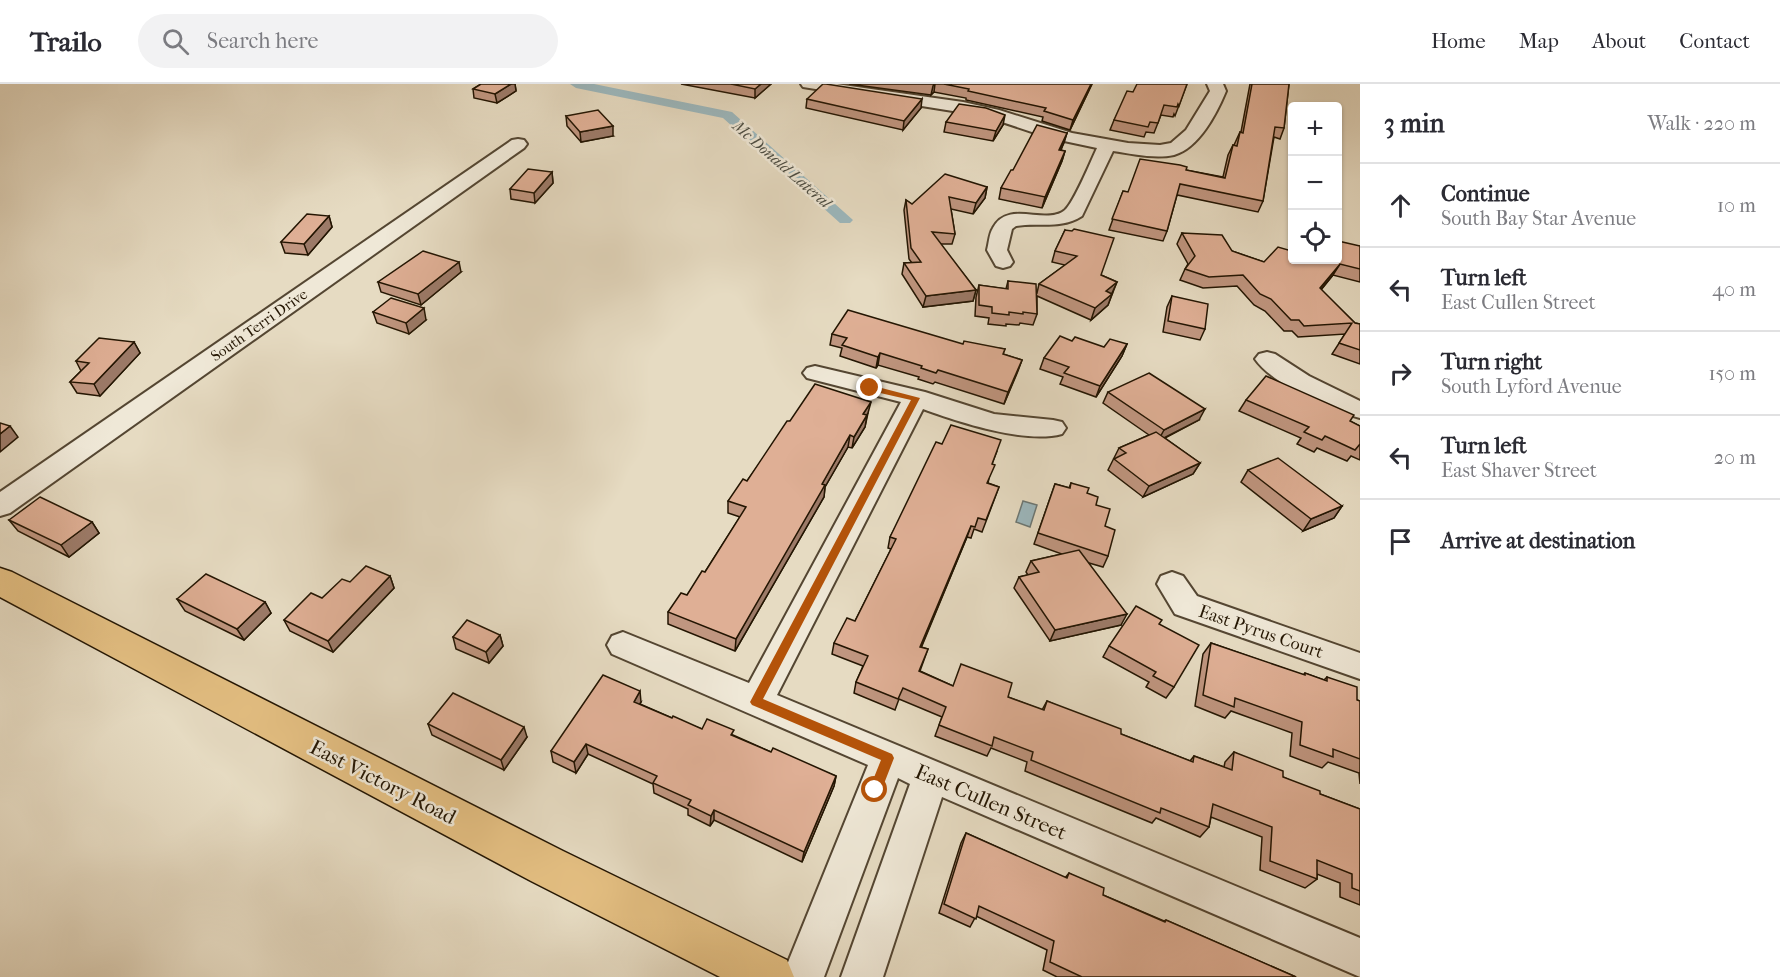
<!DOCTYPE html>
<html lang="en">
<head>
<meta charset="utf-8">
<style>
	body { margin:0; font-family:"IM FELL French Canon",serif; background:#f2f2f3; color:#2b2b33 }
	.controls { position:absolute; right:18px; top:18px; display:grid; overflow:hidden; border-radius:6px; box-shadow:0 2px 4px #0004 }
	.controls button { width:54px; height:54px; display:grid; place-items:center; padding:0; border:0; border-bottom:2px solid #e1e1e2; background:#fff; color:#2b2b33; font:30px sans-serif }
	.stop { position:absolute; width:18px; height:18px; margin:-14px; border:4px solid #b45309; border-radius:50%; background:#fff }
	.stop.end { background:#b45309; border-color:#fff; box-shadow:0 2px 6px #0008 }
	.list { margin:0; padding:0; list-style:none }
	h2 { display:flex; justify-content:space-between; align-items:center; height:78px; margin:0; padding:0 24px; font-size:26px }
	h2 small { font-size:20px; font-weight:400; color:#7c7c81 }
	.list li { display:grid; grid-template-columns:39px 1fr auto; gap:18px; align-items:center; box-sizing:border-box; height:84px; padding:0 24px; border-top:2px solid #e1e1e2 }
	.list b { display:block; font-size:22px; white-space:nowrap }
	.list p { margin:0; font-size:20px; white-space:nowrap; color:#7c7c81 }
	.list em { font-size:20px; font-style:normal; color:#7c7c81 }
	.icon { flex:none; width:33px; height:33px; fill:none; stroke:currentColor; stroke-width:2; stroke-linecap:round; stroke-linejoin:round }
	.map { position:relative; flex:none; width:1360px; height:893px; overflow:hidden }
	header { display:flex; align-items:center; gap:36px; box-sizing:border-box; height:84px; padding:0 30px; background:#fff; border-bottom:2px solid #e1e1e2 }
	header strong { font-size:28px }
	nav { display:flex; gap:33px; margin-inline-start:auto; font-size:21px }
	.search { width:420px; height:54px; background:#f2f2f3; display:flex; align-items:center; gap:15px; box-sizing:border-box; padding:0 21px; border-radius:33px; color:#7c7c81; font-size:22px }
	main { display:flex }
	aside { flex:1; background:#fff }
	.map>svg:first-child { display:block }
</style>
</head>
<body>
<header>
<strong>Trailo</strong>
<div class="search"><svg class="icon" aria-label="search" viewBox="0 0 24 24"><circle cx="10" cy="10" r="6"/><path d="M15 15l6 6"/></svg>Search here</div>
<nav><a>Home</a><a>Map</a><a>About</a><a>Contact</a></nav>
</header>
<main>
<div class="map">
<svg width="1360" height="893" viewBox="0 0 1360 893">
	<rect width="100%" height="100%" fill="#e6dbc2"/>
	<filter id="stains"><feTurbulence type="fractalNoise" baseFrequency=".00333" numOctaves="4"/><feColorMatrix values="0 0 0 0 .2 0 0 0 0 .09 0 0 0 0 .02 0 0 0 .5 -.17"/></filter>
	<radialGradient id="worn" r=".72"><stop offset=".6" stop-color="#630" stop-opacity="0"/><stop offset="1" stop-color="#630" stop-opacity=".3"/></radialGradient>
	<path fill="#9cb8be" stroke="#6c7773" stroke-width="1.5" d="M1023 417 1037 421 1030 443 1016 438Z"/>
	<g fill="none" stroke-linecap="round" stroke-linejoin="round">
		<path fill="#9cb8be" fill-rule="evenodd" d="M570 0H594L732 28 853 136 850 139H840L723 34 576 4Z"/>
		<g stroke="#544632" stroke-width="4">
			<g id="minor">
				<path d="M801 0H836L963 18 999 26 1072 49 1128 59 1160 61 1171 59 1186 46 1210 7 1207 0H1223L1226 7C1217 29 1199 64 1174 71 1155 75 1132 70 1113 67L1082 132C1060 146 1039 138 1016 142L1012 145 1007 166 1013 178 1010 182 1003 184 996 182 987 166C989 159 989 150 993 144 1008 115 1046 142 1065 126 1074 118 1091 77 1097 64L1050 54 984 32 803 3Z"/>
				<path d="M518 55 524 56 527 60 524 64 10 429 0 432V408L512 56Z"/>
				<path d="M1267 268 1275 270 1309 292 1360 317V334C1331 326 1272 300 1255 275L1259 270Z"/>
				<path d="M815 282 925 308 994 330 1053 336 1062 338 1066 344 1062 350C1024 360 959 338 923 325L777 611 1360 854V893L942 713 883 893H841L910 700 898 694 824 893H782L868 681 612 570 607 561 612 552 623 548 749 599 901 318 807 294 803 289 807 284Z"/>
				<path d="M1172 488 1183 492 1197 512 1360 569V595L1175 530 1157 500 1161 492Z"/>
			</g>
		</g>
		<g stroke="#231502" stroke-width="3">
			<path id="major" d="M0 484 12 488 563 767 787 876 794 893H720L531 797 0 513Z"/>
		</g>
		<use href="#minor" fill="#efe8d7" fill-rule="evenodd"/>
		<use href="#major" fill="#e3be81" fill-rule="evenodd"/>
	</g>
	<g fill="#c09680" stroke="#231502" stroke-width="1.5">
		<path d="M481 0H515L516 7 497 19 474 14 473 5Z"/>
		<path d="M681 0H771L755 14Z"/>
		<path d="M849 0H1092L1070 46 1042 37 1043 33 966 16V14L934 8 931 11Z"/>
		<path d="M1187 0 1175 32 1174 30 1173 33 1161 31 1154 49 1146 48 1144 53 1110 46 1114 36 1133 8Z"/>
		<path d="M1250 0H1289L1284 44 1280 55 1274 53 1263 117 1258 128 1177 111 1167 147 1163 157 1109 146 1123 107 1128 108 1186 86 1223 93 1228 71 1233 61H1234L1240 48H1241Z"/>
		<path d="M807 15 921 24 903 46 806 24Z"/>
		<path d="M566 32 613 52 581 58 567 42Z"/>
		<path d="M946 38 1003 41 993 57 944 48Z"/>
		<path d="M1067 49 1061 66 1065 67 1062 77 1042 124 999 115 1001 104 1013 86Z"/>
		<path d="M552 88 553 99 535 119 511 115 510 105Z"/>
		<path d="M987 103 985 114 973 130 951 125 955 150 952 160H940L976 206 973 217 923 223 902 190 904 179H912L909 175 904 126 906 116 912 120Z"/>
		<path d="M329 132 332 143 308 171 285 169 281 158Z"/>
		<path d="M1065 146 1101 191 1117 198 1108 221 1091 236 1037 212V230L1033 241 1020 239 1019 241 1006 240V242L988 240 989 234 975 232 976 213 979 201 1006 205 1008 197 1037 209 1039 200 1065 181 1052 178 1055 167Z"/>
		<path d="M1182 149 1232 167 1264 178 1293 176H1338L1360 162V198L1333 191 1321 206 1355 239 1360 240V280L1332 270 1345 250 1298 253 1292 247H1284L1265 227 1254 221 1237 202 1203 204 1180 196 1185 185 1188 180 1177 160Z"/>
		<path d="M461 188 421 221 381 208 378 198Z"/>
		<path d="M1172 212 1205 245 1200 256 1163 248 1167 223Z"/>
		<path d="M373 228 426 236 409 250 377 239Z"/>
		<path d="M832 250 963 260 1005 265 1003 270 1022 276 1004 320 935 298 933 300 918 295 919 293 878 281 876 284 840 272 842 264 830 261Z"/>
		<path d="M134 258 140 269 100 312 77 309 70 298 81 287 76 277Z"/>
		<path d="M1127 260 1122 272 1096 313 1060 300 1063 293 1040 285 1044 274 1104 263Z"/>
		<path d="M1108 308 1199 336 1165 354 1200 379 1193 390 1143 413 1108 386 1119 364 1149 351 1103 319Z"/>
		<path d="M1246 316 1350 337 1360 342V376L1351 372 1347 377 1317 364 1314 368 1297 360 1301 354 1239 327Z"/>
		<path d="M868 329 865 343 852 364 848 363 825 403 824 413 735 567 668 540V528L687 511 705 488 740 433 728 429V417L747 397 790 337Z"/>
		<path d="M942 360 997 367 992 380 988 399 999 403 982 448 974 445 971 454 967 453 921 563 928 565 920 587 953 602 1008 613 1042 626 1047 617 1121 650 1190 677 1194 672 1224 683 1225 678 1234 668 1283 693 1320 710 1360 725V821L1340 813V799L1317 790V795L1305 804 1260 786 1262 753 1211 733 1209 743 1200 753 1156 734 1152 739 1025 687 1027 678 991 664 987 672 935 652 942 633 899 615 895 626 854 609 856 598 863 582 832 570 834 559 855 537 891 465 888 464 890 453Z"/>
		<path d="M1248 386 1342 422 1334 434 1303 447 1241 398Z"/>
		<path d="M1071 399 1087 409 1096 421 1105 442 1108 472 1103 483 1089 479 1121 541 1050 557 1014 504 1019 493 1028 491 1026 488 1031 477 1062 470 1034 460 1055 400 1069 404Z"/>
		<path d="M9 436 92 438 99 449 69 473 18 447Z"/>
		<path d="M390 492 394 504 333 568 290 547 284 536 350 498Z"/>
		<path d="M177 515 265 518 271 529 244 556 185 527Z"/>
		<path d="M1159 540 1174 603 1166 614 1146 603 1149 598 1103 573 1109 562Z"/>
		<path d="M500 551 503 562 489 579 456 565 453 553Z"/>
		<path d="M1211 559 1303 591 1305 589 1324 596 1327 593 1357 616 1360 617V700L1359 689 1328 678 1322 684 1290 672 1292 649 1231 627 1225 634 1195 622 1203 570Z"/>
		<path d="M641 618 640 620 672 634 702 645 733 651 771 668 836 692 834 702 802 778 714 736 710 742 688 731V725L654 709 653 700 588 670 576 689 553 678 551 667Z"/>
		<path d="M428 640 527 653 504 686 432 651Z"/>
		<path d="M966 749 1065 794 1069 789 1103 811 1164 837 1166 836 1296 893H1057L1043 886 1047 866 976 832 970 843 939 829 961 759Z"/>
	</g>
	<g fill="#9c7a68" stroke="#231502" stroke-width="1.5">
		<path d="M511 0H515L516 7 497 19 495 10Z"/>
		<path d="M761 0H771L755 14V5Z"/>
		<path d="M934 0H935L934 8 931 11 933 2Z"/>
		<path d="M1091 0H1092L1070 46 1073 36Z"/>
		<path d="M922 15 921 24 903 46 904 37Z"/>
		<path d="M1005 31 1003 41 993 57 996 47Z"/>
		<path d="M613 42V52L581 58 580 48Z"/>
		<path d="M1067 49 1064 59 1056 76 1059 66Z"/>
		<path d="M1065 67 1062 77 1042 124 1045 113Z"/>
		<path d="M552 88 553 99 535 119 534 109Z"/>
		<path d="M987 103 985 114 973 130 976 119Z"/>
		<path d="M329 132 332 143 308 171 304 160Z"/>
		<path d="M459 178 461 188 421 221 418 210Z"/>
		<path d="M1340 180 1333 191 1313 215 1320 204Z"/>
		<path d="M1117 198 1112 209 1101 218 1106 207Z"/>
		<path d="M976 206 973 217 923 223 926 212Z"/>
		<path d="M1112 210 1108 221 1091 236 1095 224Z"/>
		<path d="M424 224 426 236 409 250 406 239Z"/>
		<path d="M134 258 140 269 100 312 94 300Z"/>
		<path d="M1127 260 1122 272 1096 313 1100 302Z"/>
		<path d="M880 269 878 281 876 284 878 273Z"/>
		<path d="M1022 276 1018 287 1004 320 1008 308Z"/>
		<path d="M871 318 868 329 861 341 863 330Z"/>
		<path d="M1205 325 1199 336 1158 357 1164 346Z"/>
		<path d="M867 331 865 343 852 364 854 353Z"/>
		<path d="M10 342 18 353 0 368V350Z"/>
		<path d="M850 351 848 363 825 403 824 413 735 567 736 555 822 400Z"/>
		<path d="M1200 379 1193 390 1143 413 1149 402Z"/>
		<path d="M1342 422 1334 434 1303 447 1311 435Z"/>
		<path d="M92 438 99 449 69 473 61 461Z"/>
		<path d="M971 442 967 453 917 574 920 563Z"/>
		<path d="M390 492 394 504 333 568 328 557Z"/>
		<path d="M265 518 271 529 244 556 237 545Z"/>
		<path d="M1127 530 1121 541 1050 557 1055 546Z"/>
		<path d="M500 551 503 562 489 579 486 568Z"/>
		<path d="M640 607 641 618 635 628 634 618Z"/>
		<path d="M524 643 527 653 504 686 501 676Z"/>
		<path d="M586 660 588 670 576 689 574 678Z"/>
		<path d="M836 692 834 702 802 778 804 768Z"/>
		<path d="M714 726V736L710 742 711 732Z"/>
	</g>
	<g fill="#dfaf95" stroke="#231502" stroke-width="1.5">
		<path d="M481 0H511L495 10 473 5Z"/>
		<path d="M731 0H761L755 5Z"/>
		<path d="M823 0H826L922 15 904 37 807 15Z"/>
		<path d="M944 0H1091L1073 36 1044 27 1046 24 968 7 969 5Z"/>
		<path d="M1137 0H1187L1179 22 1178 20 1177 23 1164 21 1158 39 1150 38 1148 43 1114 36 1127 7 1133 8Z"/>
		<path d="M1252 0H1289L1284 44 1275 43 1263 117 1180 100 1167 147 1112 135 1123 107 1128 108 1140 75 1180 81 1187 83 1186 86 1225 94 1233 61 1237 62 1240 48 1243 49Z"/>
		<path d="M959 20 986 24 1005 31 996 47 946 38Z"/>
		<path d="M598 26 613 42 580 48 566 32Z"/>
		<path d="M1037 41 1067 49 1059 66 1065 67 1045 113 1001 104 1011 86H1013Z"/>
		<path d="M528 85 552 88 534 109 510 105Z"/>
		<path d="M945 90 987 103 976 119 949 113 955 150 932 148 976 206 926 212 904 179 921 178 911 164 906 116 912 120Z"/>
		<path d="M307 130 329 132 304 160 281 158Z"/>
		<path d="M1074 145 1114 154 1101 191 1117 198 1106 207 1112 210 1095 224 1039 200 1077 172 1055 167 1065 146 1072 147Z"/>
		<path d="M1182 149 1222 151 1232 167 1264 178 1278 163 1288 166 1293 162V176H1338V157L1360 162V185L1340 180 1320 204 1355 239 1360 240V266L1339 259 1352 239 1304 242 1299 236H1291L1271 215 1260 210 1243 191 1209 193 1185 185 1195 172Z"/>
		<path d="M423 167 459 178 418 210 378 198Z"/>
		<path d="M1008 197 1036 200 1037 230 1023 228V230L1009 228V231L992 229V223L979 221V201L1008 205Z"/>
		<path d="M1172 212 1208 220 1205 245 1168 237Z"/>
		<path d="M391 214 424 224 406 239 373 228Z"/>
		<path d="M848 226 963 260 964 257 1005 265 1003 270 1022 276 1008 308 938 286 936 289 921 284 922 282 880 269 878 273 842 261 847 254 832 250Z"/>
		<path d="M1060 252 1072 257 1075 253 1104 263 1110 255 1127 260 1100 302 1064 289 1069 283 1044 274Z"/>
		<path d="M99 254 134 258 94 300 70 298 89 279 76 277Z"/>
		<path d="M1149 289 1205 325 1164 346 1108 308Z"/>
		<path d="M1266 292 1354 331 1350 337 1360 342V360L1355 366 1325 352 1322 356 1304 348 1309 343 1246 316Z"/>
		<path d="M815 300 871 318 863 330 867 331 854 353 850 351 822 400 825 401 736 555 668 528 681 509 687 511 702 487 705 488 746 423 728 417 743 395 747 397 787 337H790Z"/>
		<path d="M0 339 10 342 0 350Z"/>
		<path d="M951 341 1001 356 992 380 995 381 987 399 999 403 986 436 978 434 975 443 971 442 920 563 928 565 919 587 953 602 961 580 1012 599 1008 613 1044 626 1047 617 1121 645V650L1193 678 1194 672 1232 686 1234 668 1283 687V693L1320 707V710L1360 725V807L1352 804V790L1317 776V795L1270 777 1272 743 1213 720 1209 743 1161 724 1160 729 1031 676 1033 668 994 653 992 662 939 641 946 623 903 604 898 615 856 598 868 572 834 559 847 534 855 537 896 455 890 453 936 358 942 360Z"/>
		<path d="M1156 348 1200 379 1149 402 1114 375 1126 369 1119 364Z"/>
		<path d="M1278 374 1342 422 1311 435 1248 386Z"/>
		<path d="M1071 399 1089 404 1087 409 1098 413 1096 421 1110 425 1105 442 1115 446 1108 472 1038 449 1055 400 1070 404Z"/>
		<path d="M40 413 92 438 61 461 9 436Z"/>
		<path d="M1079 466 1127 530 1055 546 1019 493 1039 488 1031 477Z"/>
		<path d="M366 482 390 492 328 557 284 536 311 509 322 514 342 495 350 498Z"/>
		<path d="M206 490 265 518 237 545 177 515Z"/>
		<path d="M1136 522 1162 536 1159 540 1199 561 1174 603 1153 592 1156 588 1109 562Z"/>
		<path d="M467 536 500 551 486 568 453 553Z"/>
		<path d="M1211 559 1305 591V589L1327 597V593L1357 603V616L1360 617V675L1333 665V673L1300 661 1302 638 1235 614 1234 623 1203 611Z"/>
		<path d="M603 591 640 607 634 618 672 634 673 632 702 645 707 635 734 646 731 651 771 668 773 664 836 692 804 768 714 726 711 732 688 721 691 716 653 699 657 692 586 660 574 678 551 667Z"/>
		<path d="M453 609 524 643 501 676 428 640Z"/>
		<path d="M966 749 1067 794 1069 789 1104 804 1103 811 1165 838 1166 836 1296 893H1082L1050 878 1054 857 979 822 976 835 944 820Z"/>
	</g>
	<path fill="#b45309" d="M870 301 920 314 763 615 892 670 894 674 880 710 875 712 869 706 881 676 752 621 750 618 911 316 867 306V302Z"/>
	<g text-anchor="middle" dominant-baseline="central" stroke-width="5" stroke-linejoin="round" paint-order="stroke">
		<g font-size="15" fill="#231502" stroke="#efe8d7">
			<text transform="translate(259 241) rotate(-35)">South Terri Drive</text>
		</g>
		<g font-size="16" font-style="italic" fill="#4d4e44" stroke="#efe8d7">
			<text transform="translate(782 80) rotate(41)">Mc Donald Lateral</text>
		</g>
		<g font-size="18" fill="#231502" stroke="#efe8d7">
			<text transform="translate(1261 548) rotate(19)">East Pyrus Court</text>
		</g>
		<g font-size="21" fill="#231502" stroke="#efe8d7">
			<text transform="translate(383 698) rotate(27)">East Victory Road</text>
			<text transform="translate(991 718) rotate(23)">East Cullen Street</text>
		</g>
	</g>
	<rect width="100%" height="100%" filter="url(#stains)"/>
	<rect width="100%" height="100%" fill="url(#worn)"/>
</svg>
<div class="controls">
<button>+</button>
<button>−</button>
<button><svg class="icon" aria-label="locate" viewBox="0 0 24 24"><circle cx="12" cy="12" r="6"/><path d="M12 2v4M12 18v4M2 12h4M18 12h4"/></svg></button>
</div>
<div class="stop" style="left:875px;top:706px"></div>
<div class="stop end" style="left:870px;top:304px"></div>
</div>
<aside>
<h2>3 min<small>Walk · 220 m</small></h2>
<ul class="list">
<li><svg class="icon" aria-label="ahead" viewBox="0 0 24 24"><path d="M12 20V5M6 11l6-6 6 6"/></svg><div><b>Continue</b><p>South Bay Star Avenue</p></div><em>10 m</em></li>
<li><svg class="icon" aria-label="left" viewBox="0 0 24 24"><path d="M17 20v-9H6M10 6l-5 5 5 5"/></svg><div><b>Turn left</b><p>East Cullen Street</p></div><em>40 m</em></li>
<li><svg class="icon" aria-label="right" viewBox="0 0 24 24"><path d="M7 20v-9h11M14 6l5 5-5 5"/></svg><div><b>Turn right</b><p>South Lyford Avenue</p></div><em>150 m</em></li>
<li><svg class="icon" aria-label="left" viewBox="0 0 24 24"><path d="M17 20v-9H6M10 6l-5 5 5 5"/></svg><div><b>Turn left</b><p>East Shaver Street</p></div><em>20 m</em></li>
<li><svg class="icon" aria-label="arrive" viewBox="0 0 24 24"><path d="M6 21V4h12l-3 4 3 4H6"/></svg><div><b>Arrive at destination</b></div></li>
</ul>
</aside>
</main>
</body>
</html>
